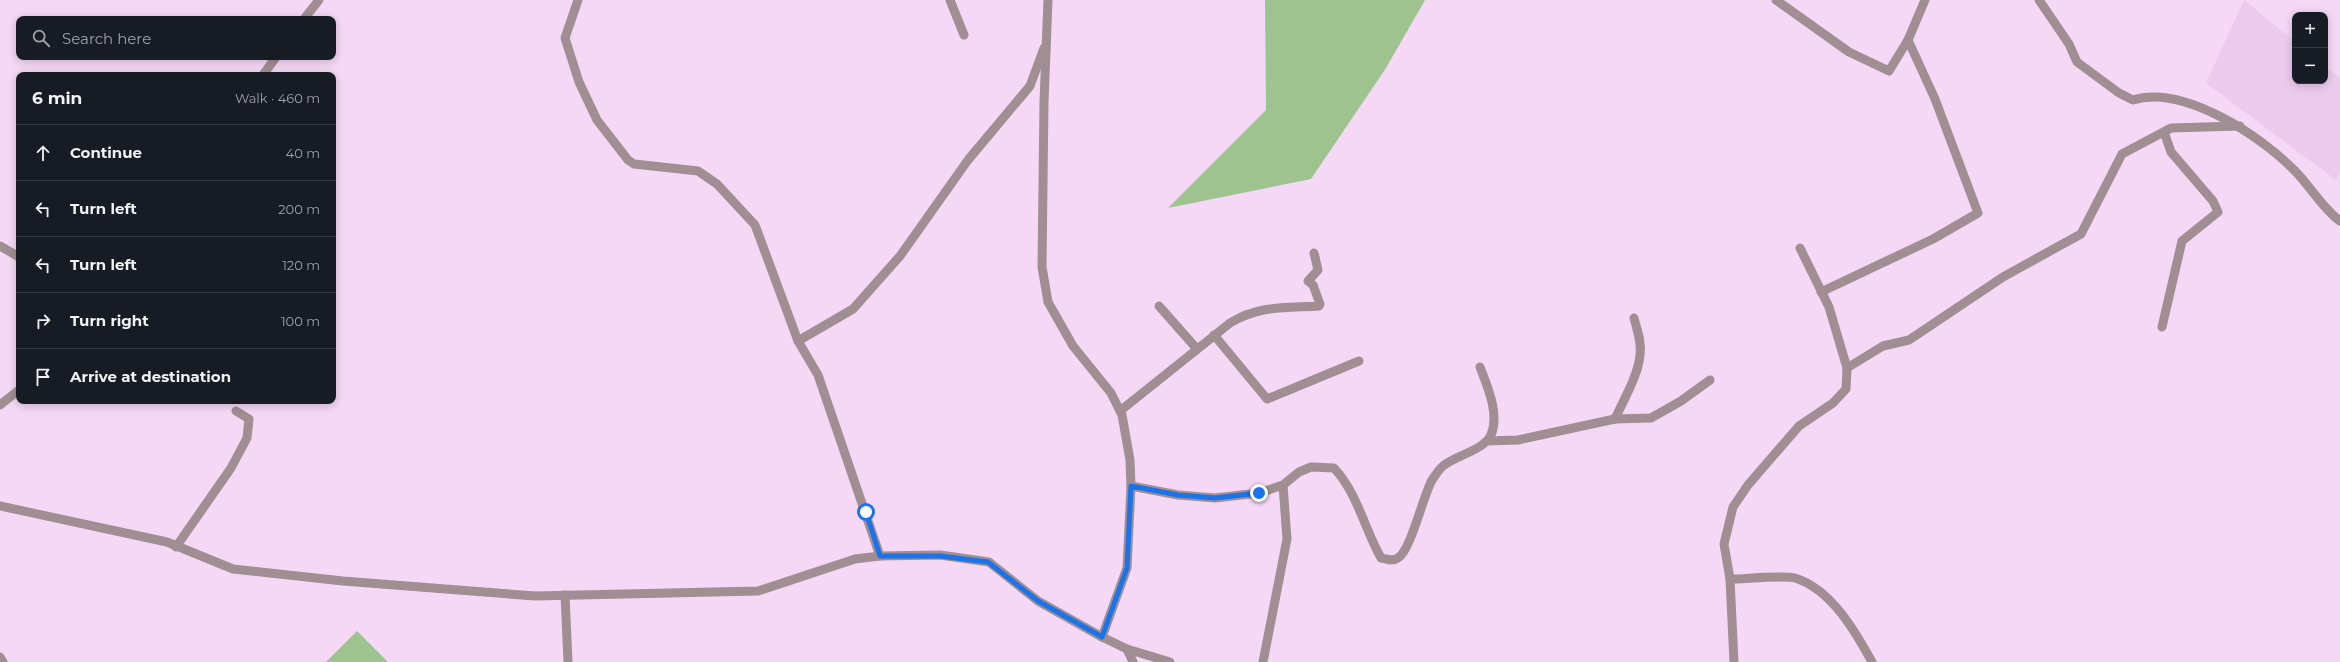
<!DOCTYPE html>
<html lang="en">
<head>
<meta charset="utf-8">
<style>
	body { margin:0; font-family:Montserrat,sans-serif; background:#20242c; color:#f1f3f6 }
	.controls { position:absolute; right:12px; top:12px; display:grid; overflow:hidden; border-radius:8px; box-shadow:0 2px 10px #0003 }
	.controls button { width:36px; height:36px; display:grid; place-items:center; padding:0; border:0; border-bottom:1px solid #363941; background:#171b24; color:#f1f3f6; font:20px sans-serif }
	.stop { position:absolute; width:12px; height:12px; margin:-9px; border:3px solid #1a73e8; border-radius:50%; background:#fff }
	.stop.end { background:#1a73e8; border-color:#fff; box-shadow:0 1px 4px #0008 }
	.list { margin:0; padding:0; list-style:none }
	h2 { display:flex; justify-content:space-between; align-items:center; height:52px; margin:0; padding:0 16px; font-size:17px }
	h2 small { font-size:13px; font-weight:400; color:#9ea1a6 }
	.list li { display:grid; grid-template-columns:26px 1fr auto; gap:12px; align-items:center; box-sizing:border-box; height:56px; padding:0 16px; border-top:1px solid #363941 }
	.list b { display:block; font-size:15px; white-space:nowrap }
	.list em { font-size:13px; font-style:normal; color:#9ea1a6 }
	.icon { flex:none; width:22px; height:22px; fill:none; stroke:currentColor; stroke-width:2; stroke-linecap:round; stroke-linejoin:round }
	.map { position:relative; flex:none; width:2340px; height:662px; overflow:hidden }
	.search { position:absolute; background:#171b24; box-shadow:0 2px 10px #0003; left:16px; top:16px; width:320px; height:44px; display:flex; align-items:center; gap:10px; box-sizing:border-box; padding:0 14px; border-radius:8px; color:#9ea1a6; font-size:15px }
	.panel { position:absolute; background:#171b24; box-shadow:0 2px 10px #0003; left:16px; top:72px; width:320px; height:332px; border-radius:8px }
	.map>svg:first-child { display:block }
</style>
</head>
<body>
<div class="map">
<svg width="2340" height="662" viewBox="0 0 2340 662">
	<rect width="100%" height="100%" fill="#f4d8f5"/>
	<path fill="#ebcbed" d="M2244 0 2295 42V81H2325V66L2340 78V171L2336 180 2206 83Z"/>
	<g fill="#9ec38f">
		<path d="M1265 0H1425L1386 68 1311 179 1168 208 1266 110Z"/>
		<path d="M357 631 388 662H326Z"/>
	</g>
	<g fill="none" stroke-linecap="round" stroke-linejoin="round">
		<g stroke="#a08e92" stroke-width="9">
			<path d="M578 0 565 38 579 82 597 120 628 160 634 164 698 171 717 184 755 225 798 341 818 375 880 556"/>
			<path d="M950 0 964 35"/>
			<path d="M1048 0 1044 102 1042 267 1048 302 1073 346 1111 393 1122 415 1130 460 1131 486 1127 568 1102 637"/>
			<path d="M1776 0 1849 52 1889 71 1908 40 1935 99 1978 213 1933 239 1821 292"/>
			<path d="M2039 0 2069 44 2077 62 2119 93 2133 100C2183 84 2261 136 2295 171 2311 187 2322 208 2340 221"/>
			<path d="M304 19 319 0"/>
			<path d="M1908 40 1925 0"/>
			<path d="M263 75 276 57"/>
			<path d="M0 246 19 257"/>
			<path d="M1159 306 1197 349"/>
			<path d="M2162 327 2182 241 2218 212 2213 201 2171 152 2164 132"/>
			<path d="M1214 335 1267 399 1359 361"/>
			<path d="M798 341 853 309 900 256 968 160 1030 86 1044 48"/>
			<path d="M1847 368 1883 346 1909 340 2003 277 2081 234 2122 154 2171 128 2240 126"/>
			<path d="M0 405 19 390"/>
			<path d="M1120 411 1230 323C1259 305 1286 308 1319 306L1320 304 1313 285 1308 281 1318 270 1314 253"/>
			<path d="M1615 419C1624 399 1638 376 1640 355 1642 342 1637 330 1634 318"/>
			<path d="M1487 441 1518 440 1615 419 1651 418 1681 401 1710 380"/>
			<path d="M1131 486 1178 495 1215 498 1259 493 1283 485 1299 472 1311 467 1334 468C1358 494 1364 528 1381 558 1387 559 1392 562 1398 558 1411 550 1423 496 1432 480 1435 476 1439 469 1443 466 1456 455 1483 451 1491 435 1500 414 1487 386 1480 367"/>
			<path d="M0 506 167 542 233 569 343 581 535 596 758 591 855 559 880 556 940 555 989 562 1038 601 1102 637 1127 649 1170 662"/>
			<path d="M176 547 231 468 247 438 249 419 236 411"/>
			<path d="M1730 579C1744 579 1784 575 1795 578 1831 589 1855 631 1872 662"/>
			<path d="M565 595 568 662"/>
			<path d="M1127 649 1133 662"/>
			<path d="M0 657 3 662"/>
			<path d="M1263 662 1287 539 1283 485"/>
			<path d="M1734 662 1730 579 1724 544 1733 507 1748 485 1799 426 1833 403 1846 389 1847 368 1829 307 1800 248"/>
		</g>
	</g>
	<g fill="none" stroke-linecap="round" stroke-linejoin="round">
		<path stroke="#1a73e8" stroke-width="5" d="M866 512 880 556H940L988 562 1038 601 1102 637 1127 568 1131 486 1178 495 1215 498 1259 493"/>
	</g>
</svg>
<div class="controls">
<button>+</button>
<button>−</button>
</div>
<div class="stop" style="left:866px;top:512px"></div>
<div class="stop end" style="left:1259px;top:493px"></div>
<div class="search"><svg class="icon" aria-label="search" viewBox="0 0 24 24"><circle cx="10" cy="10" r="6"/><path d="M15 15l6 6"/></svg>Search here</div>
<section class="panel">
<h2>6 min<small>Walk · 460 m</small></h2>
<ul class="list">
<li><svg class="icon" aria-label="ahead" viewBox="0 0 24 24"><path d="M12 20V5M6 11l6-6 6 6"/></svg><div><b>Continue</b></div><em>40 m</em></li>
<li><svg class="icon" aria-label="left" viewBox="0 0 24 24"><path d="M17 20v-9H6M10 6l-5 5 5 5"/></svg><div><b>Turn left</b></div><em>200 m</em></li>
<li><svg class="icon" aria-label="left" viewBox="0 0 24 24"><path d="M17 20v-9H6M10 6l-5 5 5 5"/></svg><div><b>Turn left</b></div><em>120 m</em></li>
<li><svg class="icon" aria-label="right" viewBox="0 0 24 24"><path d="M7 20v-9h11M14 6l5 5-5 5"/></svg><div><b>Turn right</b></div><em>100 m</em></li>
<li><svg class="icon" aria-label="arrive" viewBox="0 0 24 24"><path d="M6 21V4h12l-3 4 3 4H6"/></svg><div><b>Arrive at destination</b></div></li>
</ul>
</section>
</div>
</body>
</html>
